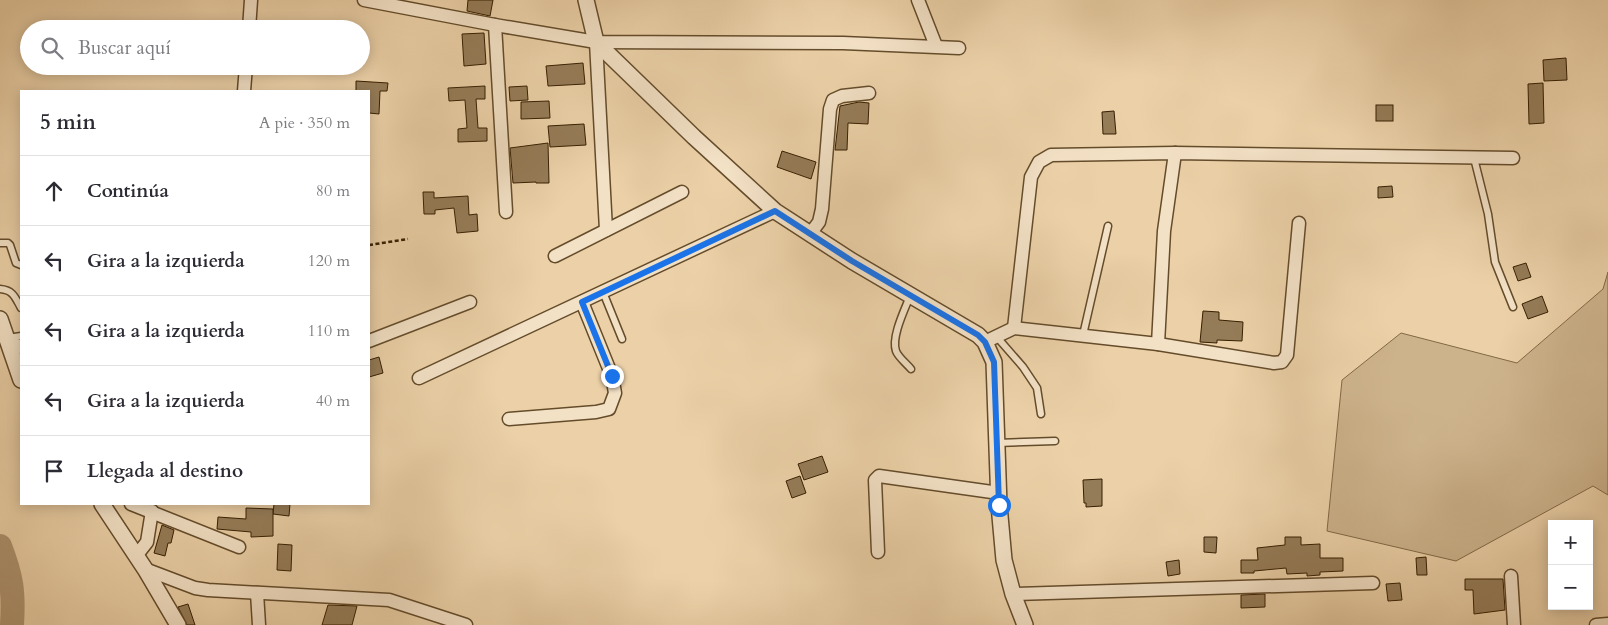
<!DOCTYPE html>
<html lang="es">
<head>
<meta charset="utf-8">
<style>
	body { margin:0; font-family:Cardo,serif; background:#f7f7f7; color:#2b2b33 }
	.controls { position:absolute; right:15px; bottom:15px; display:grid; overflow:hidden; border-radius:0px; box-shadow:0 2px 12px #0003 }
	.controls button { width:45px; height:45px; display:grid; place-items:center; padding:0; border:0; border-bottom:1px solid #e1e1e2; background:#fff; color:#2b2b33; font:25px sans-serif }
	.stop { position:absolute; width:15px; height:15px; margin:-11px; border:4px solid #1a73e8; border-radius:50%; background:#fff }
	.stop.end { background:#1a73e8; border-color:#fff; box-shadow:0 1px 5px #0008 }
	.list { margin:0; padding:0; list-style:none }
	h2 { display:flex; justify-content:space-between; align-items:center; height:65px; margin:0; padding:0 20px; font-size:21px }
	h2 small { font-size:16px; font-weight:400; color:#7c7c81 }
	.list li { display:grid; grid-template-columns:32px 1fr auto; gap:15px; align-items:center; box-sizing:border-box; height:70px; padding:0 20px; border-top:1px solid #e1e1e2 }
	.list b { display:block; font-size:19px; white-space:nowrap }
	.list em { font-size:16px; font-style:normal; color:#7c7c81 }
	.icon { flex:none; width:28px; height:28px; fill:none; stroke:currentColor; stroke-width:2; stroke-linecap:round; stroke-linejoin:round }
	.map { position:relative; flex:none; width:1608px; height:625px; overflow:hidden }
	.search { position:absolute; background:#fff; box-shadow:0 2px 12px #0003; left:20px; top:20px; width:350px; height:55px; display:flex; align-items:center; gap:12px; box-sizing:border-box; padding:0 18px; border-radius:28px; color:#7c7c81; font-size:19px }
	.panel { position:absolute; background:#fff; box-shadow:0 2px 12px #0003; left:20px; top:90px; width:350px; height:415px; border-radius:0px }
	.map>svg:first-child { display:block }
</style>
</head>
<body>
<div class="map">
<svg width="1608" height="625" viewBox="0 0 1608 625">
	<rect width="100%" height="100%" fill="#ecd1a8"/>
	<filter id="stains"><feTurbulence type="fractalNoise" baseFrequency=".004" numOctaves="4"/><feColorMatrix values="0 0 0 0 .2 0 0 0 0 .09 0 0 0 0 .02 0 0 0 .5 -.17"/></filter>
	<radialGradient id="worn" r=".72"><stop offset=".6" stop-color="#630" stop-opacity="0"/><stop offset="1" stop-color="#630" stop-opacity=".3"/></radialGradient>
	<path fill="#cdb38c" stroke="#826946" d="M1608 272V495L1593 486 1456 561 1327 531 1342 380 1401 333 1517 363 1603 289Z"/>
	<g fill="none" stroke-linecap="round" stroke-linejoin="round">
		<path stroke="#ae946f" stroke-width="24" d="M0 546C12 577 14 592 12 625"/>
	</g>
	<g fill="#957c58" stroke="#361f01">
		<path d="M468 0H493L490 16 467 11Z"/>
		<path d="M484 33 486 64 464 66 462 34Z"/>
		<path d="M1566 58 1567 80 1544 81 1543 60Z"/>
		<path d="M583 63 585 84 548 86 546 66Z"/>
		<path d="M356 81 388 83 387 91H380L379 114 369 113V91H356Z"/>
		<path d="M1543 83 1544 123 1529 124 1528 84Z"/>
		<path d="M485 86V99H476L478 128H487V141L458 142V129L467 128 465 100 449 101 448 88Z"/>
		<path d="M527 86 528 100 510 101 509 87Z"/>
		<path d="M549 101 550 118 521 119V102Z"/>
		<path d="M859 102 869 103 868 124 848 123 847 150H835L840 106Z"/>
		<rect x="1376" y="105" width="17" height="16"/>
		<path d="M1114 111 1116 134H1103L1102 112Z"/>
		<path d="M584 124 586 145 550 147 548 126Z"/>
		<path d="M548 143 549 183H536V182L513 183 510 148Z"/>
		<path d="M782 151 816 162 811 179 777 167Z"/>
		<path d="M1392 186 1393 197 1378 198V187Z"/>
		<path d="M423 192H434V198L468 196 469 215 477 214 478 231 457 233 454 208 435 210V214H424Z"/>
		<path d="M1526 263 1531 277 1518 281 1513 267Z"/>
		<path d="M1542 296 1548 312 1528 319 1522 304Z"/>
		<path d="M1203 311 1219 312V320L1243 322 1242 341 1217 340V343L1200 342Z"/>
		<path d="M379 357 383 373 369 377V360Z"/>
		<path d="M822 456 828 472 804 480 798 464Z"/>
		<path d="M800 476 806 493 792 498 786 481Z"/>
		<path d="M1102 479V506L1086 507V503H1084L1083 480Z"/>
		<path d="M274 504H290L289 516 273 514Z"/>
		<path d="M246 508 273 509V536L251 537V532L217 529 218 517 246 519Z"/>
		<path d="M162 525 174 530 171 543H168L165 556 154 553Z"/>
		<path d="M1204 537H1217L1216 553 1204 552Z"/>
		<path d="M1285 537H1301V545L1320 544V558H1343V571L1320 572V575L1307 576V573L1287 574 1286 568 1254 571V573H1241V560H1258L1257 548 1285 545Z"/>
		<path d="M278 544 292 545 291 571 277 570Z"/>
		<path d="M1426 557 1427 575H1417L1416 558Z"/>
		<path d="M1179 560 1180 574 1168 576 1166 562Z"/>
		<path d="M1465 579H1503L1505 610 1474 614 1473 590H1465Z"/>
		<path d="M1400 583 1402 600 1388 601 1386 584Z"/>
		<path d="M1265 594V607L1241 608V595Z"/>
		<path d="M188 604 195 625H187L178 607Z"/>
		<path d="M328 605 357 606 352 625H322Z"/>
	</g>
	<g fill="none" stroke-linecap="round" stroke-linejoin="round">
		<g stroke="#644c2b" stroke-width="9">
			<g id="service">
				<path d="M1474 158 1488 214 1495 262 1513 307"/>
				<path d="M0 243H8L10 245 16 263 21 265"/>
				<path d="M0 289C13 290 15 297 21 308"/>
				<path d="M603 292 622 339"/>
				<path d="M910 296C905 309 891 337 896 351 898 357 907 364 911 369"/>
				<path d="M1083 335 1108 226"/>
				<path d="M996 336 1023 367 1037 388 1041 414"/>
				<path d="M8 338 21 336"/>
				<path d="M997 443 1055 441"/>
			</g>
		</g>
		<g stroke="#644c2b" stroke-width="15">
			<g id="minor">
				<path d="M364 0 495 25 596 42 843 43 959 48"/>
				<path d="M918 0 936 46"/>
				<path d="M495 25 506 212"/>
				<path d="M249 29 251 0"/>
				<path d="M596 42 606 230"/>
				<path d="M244 91 246 66"/>
				<path d="M810 234 819 222 822 209 830 109 833 100 842 96 869 93"/>
				<path d="M555 256 682 192"/>
				<path d="M1014 328 1031 177 1039 162 1051 155 1175 153 1513 158"/>
				<path d="M8 341 21 347"/>
				<path d="M369 341 470 302"/>
				<path d="M985 342 1014 328 1158 344 1274 363 1282 362 1287 355 1299 223"/>
				<path d="M1158 344 1164 231 1175 153"/>
				<path d="M419 378 775 211"/>
				<path d="M509 419 596 412 609 409 615 393 612 376 582 302"/>
				<path d="M131 504 239 547"/>
				<path d="M878 552 875 480 879 476 999 493"/>
				<path d="M136 556 147 542 152 511"/>
				<path d="M145 569 195 588 208 590 389 600 466 625"/>
				<path d="M1511 576 1514 625"/>
				<path d="M257 593 259 625"/>
				<path d="M1013 594 1373 583"/>
				<path d="M1596 625 1608 624"/>
			</g>
		</g>
		<g stroke="#644c2b" stroke-width="18">
			<g id="tertiary">
				<path d="M586 0 596 42 694 137 775 211 852 261 978 335 985 342 994 362 999 505 1004 560 1013 594 1025 625"/>
				<path d="M0 319 21 380"/>
				<path d="M102 504 145 569 178 625"/>
			</g>
		</g>
		<path stroke="#361f01" stroke-width="2.5" stroke-dasharray="4 2.5" stroke-linecap="butt" d="M369 245 408 239"/>
		<use href="#service" stroke="#f3e1c6" stroke-width="6"/>
		<use href="#minor" stroke="#f3e1c6" stroke-width="12"/>
		<use href="#tertiary" stroke="#f3e1c6" stroke-width="15"/>
	</g>
	<g fill="none" stroke-linecap="round" stroke-linejoin="round">
		<path stroke="#1a73e8" stroke-width="6" d="M612 376 582 302 775 211 852 261 978 335 985 342 994 362 999 505"/>
	</g>
	<rect width="100%" height="100%" filter="url(#stains)"/>
	<rect width="100%" height="100%" fill="url(#worn)"/>
</svg>
<div class="controls">
<button>+</button>
<button>−</button>
</div>
<div class="stop" style="left:999px;top:505px"></div>
<div class="stop end" style="left:612px;top:376px"></div>
<div class="search"><svg class="icon" aria-label="search" viewBox="0 0 24 24"><circle cx="10" cy="10" r="6"/><path d="M15 15l6 6"/></svg>Buscar aquí</div>
<section class="panel">
<h2>5 min<small>A pie · 350 m</small></h2>
<ul class="list">
<li><svg class="icon" aria-label="ahead" viewBox="0 0 24 24"><path d="M12 20V5M6 11l6-6 6 6"/></svg><div><b>Continúa</b></div><em>80 m</em></li>
<li><svg class="icon" aria-label="left" viewBox="0 0 24 24"><path d="M17 20v-9H6M10 6l-5 5 5 5"/></svg><div><b>Gira a la izquierda</b></div><em>120 m</em></li>
<li><svg class="icon" aria-label="left" viewBox="0 0 24 24"><path d="M17 20v-9H6M10 6l-5 5 5 5"/></svg><div><b>Gira a la izquierda</b></div><em>110 m</em></li>
<li><svg class="icon" aria-label="left" viewBox="0 0 24 24"><path d="M17 20v-9H6M10 6l-5 5 5 5"/></svg><div><b>Gira a la izquierda</b></div><em>40 m</em></li>
<li><svg class="icon" aria-label="arrive" viewBox="0 0 24 24"><path d="M6 21V4h12l-3 4 3 4H6"/></svg><div><b>Llegada al destino</b></div></li>
</ul>
</section>
</div>
</body>
</html>
